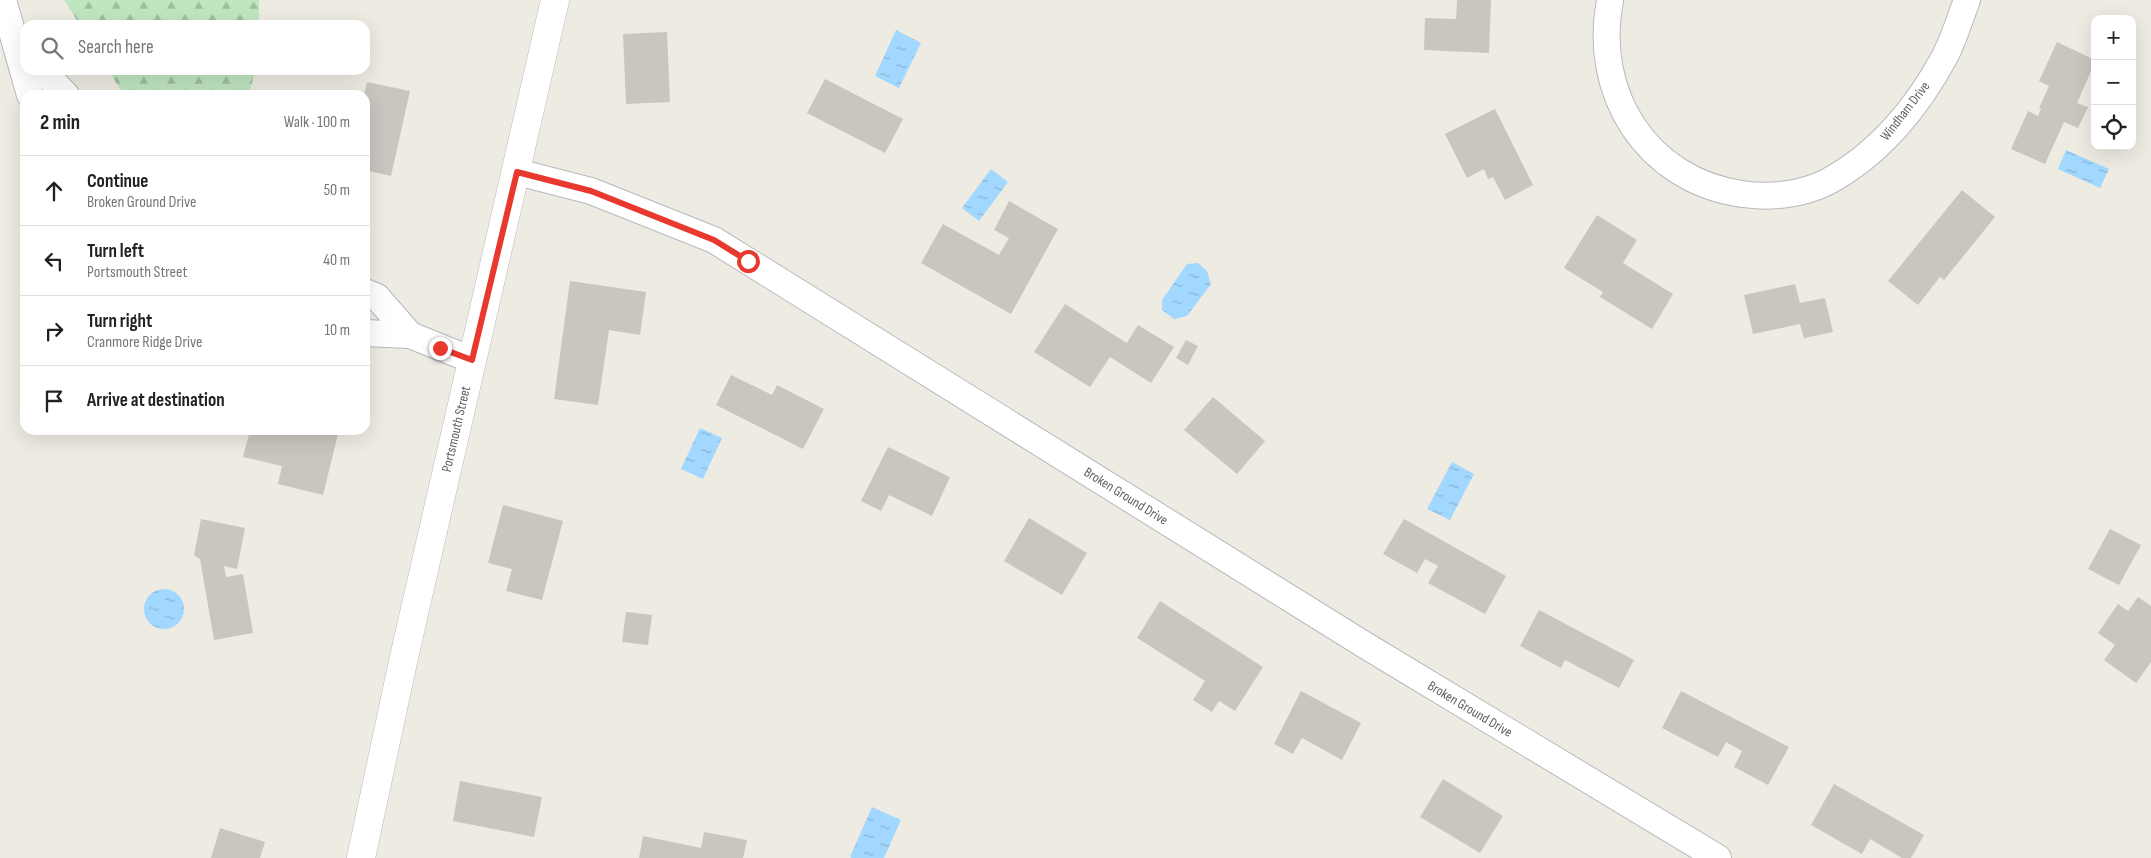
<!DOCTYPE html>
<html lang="en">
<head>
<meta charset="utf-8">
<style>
	body { margin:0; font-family:"Sofia Sans Condensed",sans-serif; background:#f6f6f6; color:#222 }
	.controls { position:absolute; right:15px; top:15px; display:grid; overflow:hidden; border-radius:10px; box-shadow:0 5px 20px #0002 }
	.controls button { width:45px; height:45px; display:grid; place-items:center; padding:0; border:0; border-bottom:1px solid #e0e0e0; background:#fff; color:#222; font:25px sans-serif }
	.stop { position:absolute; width:15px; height:15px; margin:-11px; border:4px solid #e9392e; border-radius:50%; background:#fff }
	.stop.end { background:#e9392e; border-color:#fff; box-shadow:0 1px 5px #0008 }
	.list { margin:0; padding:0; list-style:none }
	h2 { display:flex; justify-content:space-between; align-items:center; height:65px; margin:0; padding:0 20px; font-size:21px }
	h2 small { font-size:16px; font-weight:400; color:#767676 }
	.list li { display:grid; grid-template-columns:32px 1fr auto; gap:15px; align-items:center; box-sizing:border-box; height:70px; padding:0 20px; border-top:1px solid #e0e0e0 }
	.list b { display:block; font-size:19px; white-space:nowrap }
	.list p { margin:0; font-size:16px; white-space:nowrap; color:#767676 }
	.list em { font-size:16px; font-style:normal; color:#767676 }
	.icon { flex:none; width:28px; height:28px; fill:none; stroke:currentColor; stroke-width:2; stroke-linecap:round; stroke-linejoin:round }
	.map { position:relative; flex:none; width:2151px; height:858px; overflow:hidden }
	.search { position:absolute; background:#fff; box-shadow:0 5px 20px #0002; left:20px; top:20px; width:350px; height:55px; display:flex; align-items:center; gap:12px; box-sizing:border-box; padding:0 18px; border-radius:15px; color:#767676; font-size:19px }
	.panel { position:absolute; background:#fff; box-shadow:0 5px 20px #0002; left:20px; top:90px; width:350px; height:345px; border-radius:15px }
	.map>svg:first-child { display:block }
</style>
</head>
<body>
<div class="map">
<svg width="2151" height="858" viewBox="0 0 2151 858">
	<defs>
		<pattern id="forest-firs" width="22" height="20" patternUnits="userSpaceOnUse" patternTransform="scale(1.25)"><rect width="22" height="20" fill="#c0e6bf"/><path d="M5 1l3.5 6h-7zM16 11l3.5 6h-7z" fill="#9fbe9f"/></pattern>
		<pattern id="water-ripples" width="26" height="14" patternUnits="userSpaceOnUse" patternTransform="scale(1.25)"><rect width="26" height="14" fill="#a2d8ff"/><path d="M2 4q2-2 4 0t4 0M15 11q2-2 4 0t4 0" fill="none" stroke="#87b2d2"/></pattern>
	</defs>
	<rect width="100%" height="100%" fill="#eeebe3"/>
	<g fill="url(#forest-firs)">
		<path d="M64 0H259V25H80Z"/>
		<path d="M108 70H255L249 95H124Z"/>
	</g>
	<g fill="url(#water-ripples)">
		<path d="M896 30 921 43 899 88 875 76Z"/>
		<path d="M2066 150 2109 169 2100 188 2058 169Z"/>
		<path d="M991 169 1008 182 979 221 962 208Z"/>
		<path d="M1198 263 1207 271 1211 284 1187 316 1174 319 1162 310V300L1187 264Z"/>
		<path d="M700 428 722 438 703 479 681 469Z"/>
		<path d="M1452 462 1474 474 1450 520 1427 509Z"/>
		<circle cx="164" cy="609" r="20"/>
		<path d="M872 807 901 820 884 858H852L850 857Z"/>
	</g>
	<g fill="#c9c6c0">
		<path d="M1457 0H1491L1489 53 1424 50 1425 18 1456 19Z"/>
		<path d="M667 32 670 102 626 104 623 34Z"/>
		<path d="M2057 42 2095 60V62L2077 103 2088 107 2078 128 2064 122 2045 164 2011 149 2028 111 2038 116 2041 109 2039 108 2049 86 2039 81Z"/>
		<path d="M825 79 903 119 885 153 807 113Z"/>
		<path d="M367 82 410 91 391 176 365 170 364 95Z"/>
		<path d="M1495 109 1533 185 1505 200 1493 177 1488 179 1484 169 1467 178 1445 134Z"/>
		<path d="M1962 190 1995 217 1944 280 1940 277 1918 305 1888 281Z"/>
		<path d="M1009 201 1058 229 1011 314 921 263 943 224 999 255 1009 238 994 230Z"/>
		<path d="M1597 215 1637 240 1623 263 1673 294 1652 329 1600 297 1603 292 1564 268Z"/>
		<path d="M570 281 646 292 640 335 609 330 598 405 554 399Z"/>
		<path d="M1795 284 1800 303 1825 298 1833 332 1804 338 1800 324 1753 334 1744 295Z"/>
		<path d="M1065 304 1127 343 1138 325 1174 347 1151 383 1110 357 1090 387 1034 352Z"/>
		<path d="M1186 340 1198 346 1188 365 1176 358Z"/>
		<path d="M731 375 772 395 777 385 824 409 803 449 716 405Z"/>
		<path d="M1213 397 1265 441 1237 474 1184 430Z"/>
		<path d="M250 430H339L323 495 278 484 282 466 243 457Z"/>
		<path d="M888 447 950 477 932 516 889 495 881 511 861 501Z"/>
		<path d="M503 505 563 521 542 600 506 591 512 569 488 563Z"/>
		<path d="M1029 518 1087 553 1062 595 1004 561Z"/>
		<path d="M201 519 245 528 237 569 224 566 226 577 243 574 253 633 214 640 200 559 194 555Z"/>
		<path d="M1404 519 1506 576 1485 614 1428 583 1438 566 1425 559 1417 573 1383 554Z"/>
		<path d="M2110 529 2141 545 2119 585 2088 569Z"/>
		<path d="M2138 597 2151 606V662L2136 683 2104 660 2115 645 2098 633 2118 604 2128 611Z"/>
		<path d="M1160 601 1263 667 1235 711 1219 701 1212 712 1193 700 1205 681 1137 638Z"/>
		<path d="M1539 610 1634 660 1619 688 1565 660 1561 668 1520 646Z"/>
		<path d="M626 612 652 615 648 645 622 642Z"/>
		<path d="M1301 691 1361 723 1342 760 1302 738 1293 754 1274 744Z"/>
		<path d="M1681 691 1789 747 1768 785 1734 767 1742 751 1726 742 1718 757 1662 728Z"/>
		<path d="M1443 779 1503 816 1480 853 1420 817Z"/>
		<path d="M460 781 542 797 534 837 453 821Z"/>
		<path d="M1834 784 1924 835 1911 858H1902L1870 839 1862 854 1811 825Z"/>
		<path d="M220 828 265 842 260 858H211Z"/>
		<path d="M704 832 747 840 743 858H639L643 836 701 848Z"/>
	</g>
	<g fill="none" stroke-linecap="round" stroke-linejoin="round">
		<g stroke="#b6b9bd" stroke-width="28">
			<g id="minor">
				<path d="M3 0 30 95"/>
				<path d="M1610 0C1592 93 1646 180 1742 194 1769 198 1802 195 1827 182 1878 155 1918 107 1945 56 1954 39 1960 18 1967 0"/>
				<path d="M42 70 66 95"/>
				<path d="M517 172 591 191 714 240 1368 647 1718 858"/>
				<path d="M365 292 377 297 410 335"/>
				<path d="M365 333 410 335 472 360"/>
			</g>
		</g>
		<g stroke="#b6b9bd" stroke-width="29">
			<path id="tertiary" d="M361 858 404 657 555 0"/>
		</g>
		<use href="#minor" stroke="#fff" stroke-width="26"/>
		<use href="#tertiary" stroke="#fff" stroke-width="28"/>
	</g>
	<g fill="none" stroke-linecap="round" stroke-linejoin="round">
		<path stroke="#e9392e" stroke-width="6" d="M440 348 472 360 517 172 591 191 714 240 748 261"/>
	</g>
	<g text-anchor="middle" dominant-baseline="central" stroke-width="5" stroke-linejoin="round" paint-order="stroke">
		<g font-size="14" fill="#5b5f64" stroke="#fff">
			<text transform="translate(1905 111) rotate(-52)">Windham Drive</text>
			<text transform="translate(456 429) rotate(-77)">Portsmouth Street</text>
			<text transform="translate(1126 496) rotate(32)">Broken Ground Drive</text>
			<text transform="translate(1470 709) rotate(31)">Broken Ground Drive</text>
		</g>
	</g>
</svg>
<div class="controls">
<button>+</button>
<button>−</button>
<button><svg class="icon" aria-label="locate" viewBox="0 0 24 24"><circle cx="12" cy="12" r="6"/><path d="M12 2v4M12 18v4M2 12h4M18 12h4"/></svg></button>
</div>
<div class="stop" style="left:748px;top:261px"></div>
<div class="stop end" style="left:440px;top:348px"></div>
<div class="search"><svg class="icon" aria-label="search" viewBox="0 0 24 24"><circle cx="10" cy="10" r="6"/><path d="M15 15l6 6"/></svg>Search here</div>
<section class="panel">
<h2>2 min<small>Walk · 100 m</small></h2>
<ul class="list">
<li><svg class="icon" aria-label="ahead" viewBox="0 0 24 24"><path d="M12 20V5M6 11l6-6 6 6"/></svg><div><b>Continue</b><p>Broken Ground Drive</p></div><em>50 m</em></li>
<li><svg class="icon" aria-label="left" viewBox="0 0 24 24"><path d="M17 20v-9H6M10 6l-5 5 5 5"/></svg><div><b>Turn left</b><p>Portsmouth Street</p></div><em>40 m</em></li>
<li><svg class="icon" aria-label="right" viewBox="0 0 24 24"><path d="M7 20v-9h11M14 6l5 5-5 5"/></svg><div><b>Turn right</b><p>Cranmore Ridge Drive</p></div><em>10 m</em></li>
<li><svg class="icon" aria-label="arrive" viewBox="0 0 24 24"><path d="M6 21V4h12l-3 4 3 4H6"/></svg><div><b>Arrive at destination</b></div></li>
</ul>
</section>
</div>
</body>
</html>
